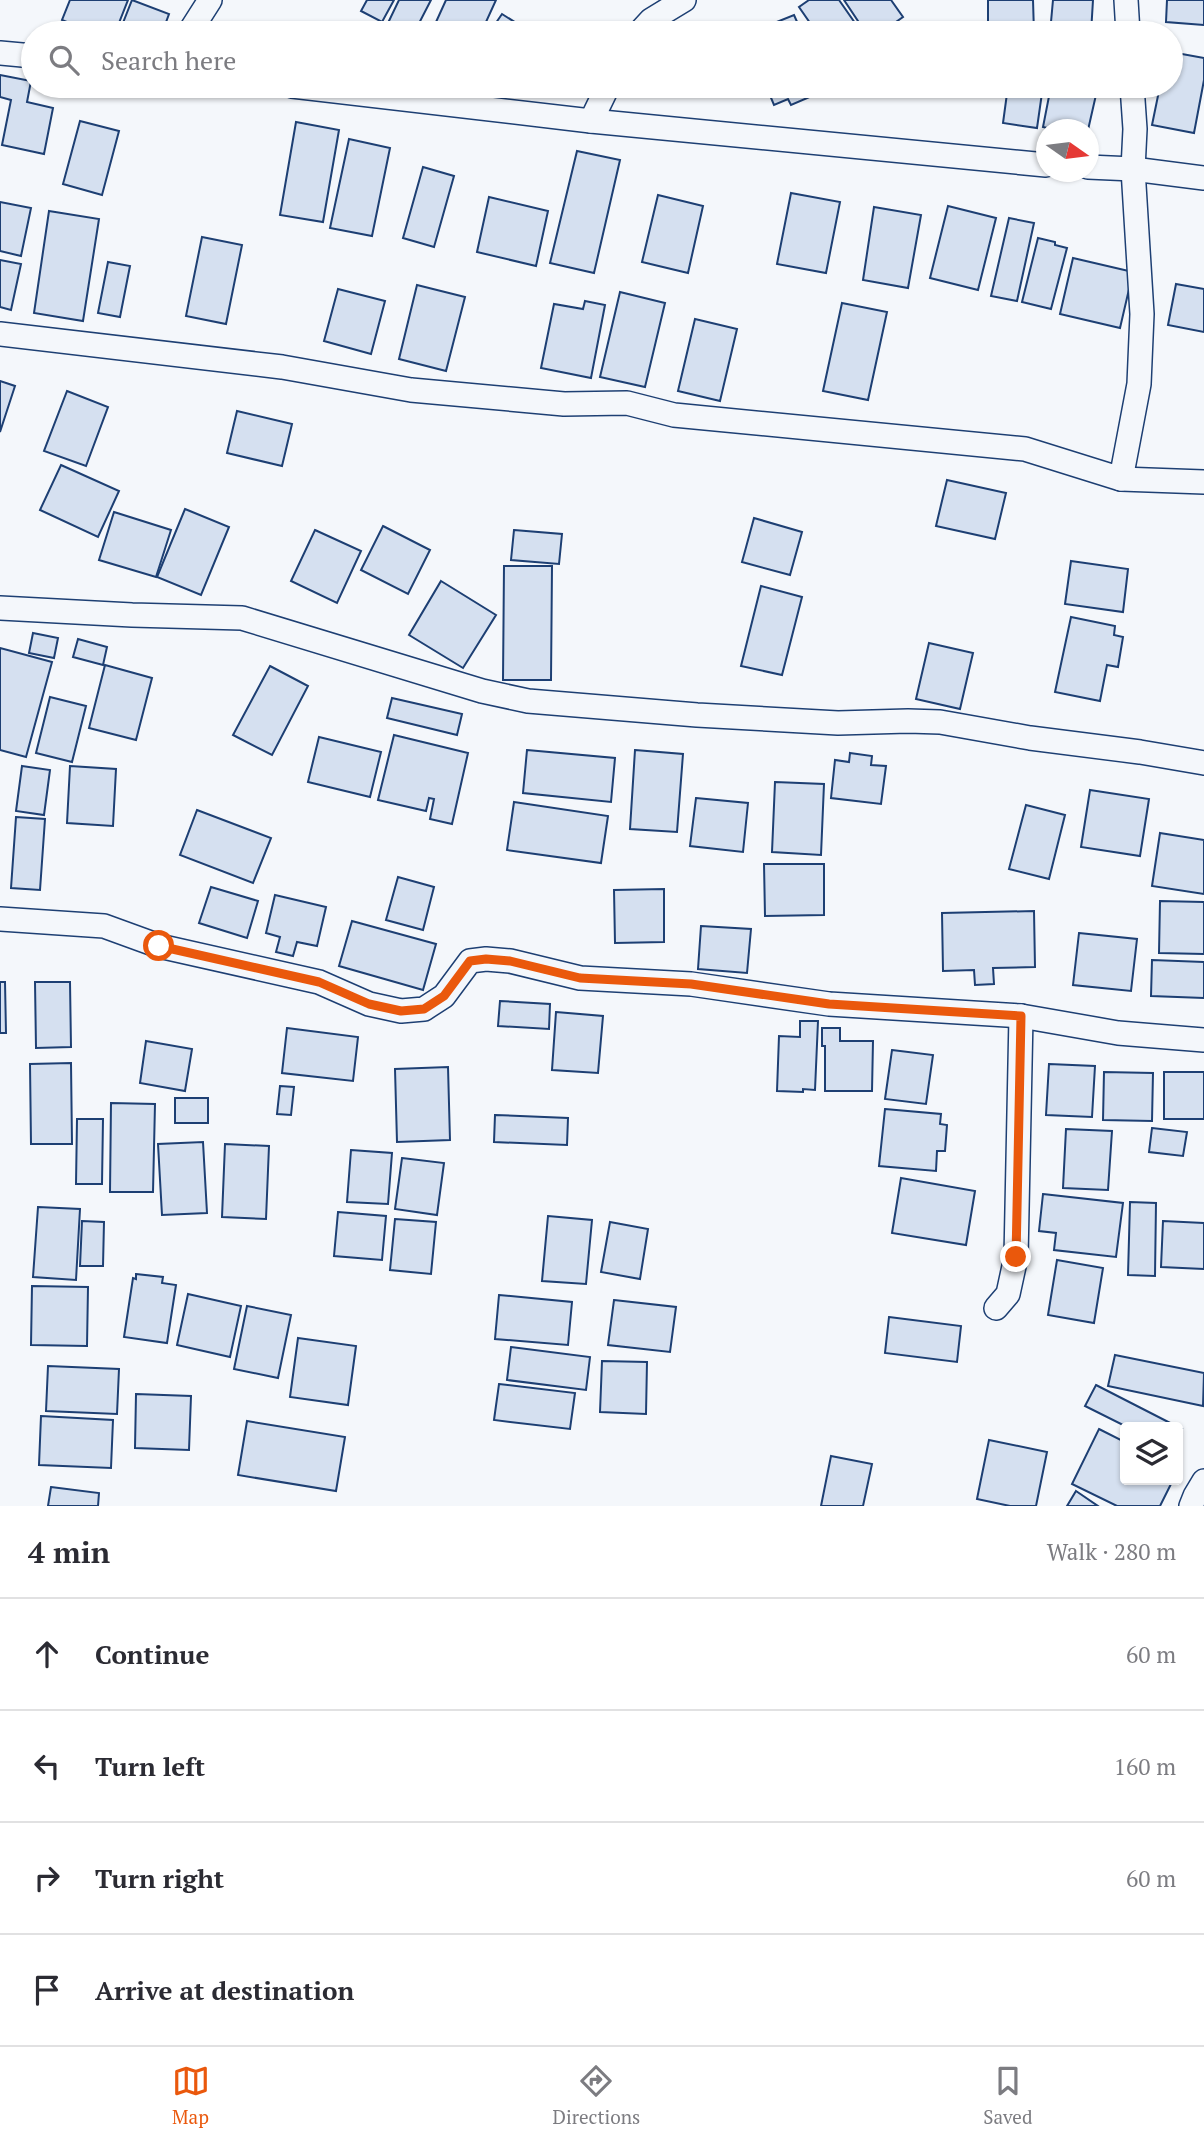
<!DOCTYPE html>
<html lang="en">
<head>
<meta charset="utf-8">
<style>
	body { margin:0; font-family:"PT Serif",serif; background:#f2f2f3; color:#2b2b33 }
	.controls { position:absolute; right:21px; bottom:21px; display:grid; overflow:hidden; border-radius:7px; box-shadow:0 2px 5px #0004 }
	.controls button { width:63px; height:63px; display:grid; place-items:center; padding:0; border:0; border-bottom:2px solid #e1e1e2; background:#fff; color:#2b2b33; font:35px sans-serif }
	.compass { position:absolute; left:1036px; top:119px; width:63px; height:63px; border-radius:50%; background:#fff; box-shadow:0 2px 5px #0004; rotate:104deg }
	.stop { position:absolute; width:21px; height:21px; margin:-16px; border:5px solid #ea580c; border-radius:50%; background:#fff }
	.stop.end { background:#ea580c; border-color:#fff; box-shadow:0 2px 7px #0008 }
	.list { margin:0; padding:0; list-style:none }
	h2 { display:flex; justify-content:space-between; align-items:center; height:91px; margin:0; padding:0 28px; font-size:30px }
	h2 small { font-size:23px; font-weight:400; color:#7c7c81 }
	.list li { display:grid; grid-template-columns:46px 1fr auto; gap:21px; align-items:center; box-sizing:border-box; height:112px; padding:0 28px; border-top:2px solid #e1e1e2 }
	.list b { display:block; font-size:26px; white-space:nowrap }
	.list em { font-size:23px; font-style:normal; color:#7c7c81 }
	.icon { flex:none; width:38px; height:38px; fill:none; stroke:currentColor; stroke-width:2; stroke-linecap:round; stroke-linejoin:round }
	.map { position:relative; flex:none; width:1204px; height:1506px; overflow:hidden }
	.search { position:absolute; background:#fff; box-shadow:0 2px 5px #0004; left:21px; right:21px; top:21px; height:77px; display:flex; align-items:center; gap:18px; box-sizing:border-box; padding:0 24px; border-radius:38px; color:#7c7c81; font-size:26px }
	.sheet { height:539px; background:#fff }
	nav { display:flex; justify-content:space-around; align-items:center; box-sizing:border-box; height:98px; border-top:2px solid #e1e1e2; background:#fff; font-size:19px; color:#7c7c81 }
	nav a { display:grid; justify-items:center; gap:4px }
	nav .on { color:#ea580c }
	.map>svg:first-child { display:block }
</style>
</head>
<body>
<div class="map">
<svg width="1204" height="1506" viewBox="0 0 1204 1506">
	<rect width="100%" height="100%" fill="#f4f7fb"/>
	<g fill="#d5e0f0" stroke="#1d3f73" stroke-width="2">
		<path d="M70 0H128L115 33H93L62 20Z"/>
		<path d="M132 0 169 14 162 33H119Z"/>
		<path d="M367 0H394L382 22 361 11Z"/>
		<path d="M399 0H431L414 33H403L387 25Z"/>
		<path d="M446 0H496L481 33H431Z"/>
		<path d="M809 0H839L862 33H817L799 7Z"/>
		<path d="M844 0H891L903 17 880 33H866Z"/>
		<path d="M988 0H1033L1034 33H988Z"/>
		<path d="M1053 0H1093L1091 33H1050Z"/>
		<path d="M1167 0H1204V25L1166 22Z"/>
		<path d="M502 14 532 33H489Z"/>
		<path d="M794 15 802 33H749Z"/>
		<path d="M1171 52 1204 58V80L1194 133 1152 125 1160 86H1171Z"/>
		<path d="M0 75 31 81 27 102 53 108 44 154 2 145 11 100 0 97Z"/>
		<path d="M464 86H484L482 93 464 88Z"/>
		<path d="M766 86H822L810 91 812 96 791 105 788 99 774 105Z"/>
		<path d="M1008 86H1043L1037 128 1003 123Z"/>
		<path d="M1051 86H1098L1088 130H1056L1043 127Z"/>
		<path d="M80 121 119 131 102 195 63 184Z"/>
		<path d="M296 122 339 130 323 222 280 215Z"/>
		<path d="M349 139 390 148 372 236 330 228Z"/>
		<path d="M577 151 620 160 594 273 550 263Z"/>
		<path d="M423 167 454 176 434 247 403 238Z"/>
		<path d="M791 193 840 202 826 273 777 264Z"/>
		<path d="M658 195 703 206 688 273 642 262Z"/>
		<path d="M489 197 548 211 536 266 477 252Z"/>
		<path d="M0 202 31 208 21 256 0 251Z"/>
		<path d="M948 206 996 218 978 290 930 278Z"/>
		<path d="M874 207 921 215 908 288 863 280Z"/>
		<path d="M49 211 99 219 83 321 34 313Z"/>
		<path d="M1009 218 1034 223 1017 301 991 296Z"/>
		<path d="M202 237 242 245 226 324 186 316Z"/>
		<path d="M1038 238 1055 242V245L1067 248 1051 309 1022 302Z"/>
		<path d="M1073 258 1133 272 1120 328 1060 314Z"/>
		<path d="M0 260 21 264 11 310 0 307Z"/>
		<path d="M108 262 130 266 120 317 98 313Z"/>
		<path d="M1176 284 1204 289V332L1168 325Z"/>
		<path d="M417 285 465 297 446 371 399 359Z"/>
		<path d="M338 289 385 301 371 354 324 341Z"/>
		<path d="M620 292 665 303 645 387 600 377Z"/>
		<path d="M585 301 605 305 591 378 541 368 554 304 583 309Z"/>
		<path d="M842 303 887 312 868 400 823 391Z"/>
		<path d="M695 319 737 329 720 401 678 391Z"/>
		<path d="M0 381 15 386 0 432Z"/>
		<path d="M67 391 108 407 86 466 44 451Z"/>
		<path d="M237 411 292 424 282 466 227 453Z"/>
		<path d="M61 465 119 491 98 537 40 510Z"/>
		<path d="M947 480 1006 493 995 539 936 526Z"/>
		<path d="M185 509 229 527 201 595 157 577Z"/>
		<path d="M114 512 171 530 156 577 99 560Z"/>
		<path d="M754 518 802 532 790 575 742 562Z"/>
		<path d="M383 526 430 550 408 594 361 570Z"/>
		<path d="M315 530 361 551 337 603 291 581Z"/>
		<path d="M514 530 562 534 559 564 511 560Z"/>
		<path d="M1071 561 1128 569 1123 612 1065 604Z"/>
		<path d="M504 566H552L551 680H503Z"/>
		<path d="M441 581 496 615 463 668 409 635Z"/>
		<path d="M761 586 802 597 782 675 741 666Z"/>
		<path d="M1071 617 1115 626 1114 635 1123 637 1118 667 1107 665 1100 701 1055 692Z"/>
		<path d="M33 633 58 638 54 658 29 653Z"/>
		<path d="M78 639 107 647 103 665 73 657Z"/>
		<path d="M929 643 973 653 960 709 916 699Z"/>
		<path d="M0 648 52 662 26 757 0 750Z"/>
		<path d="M105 665 152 678 136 740 89 728Z"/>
		<path d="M270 666 308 686 272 755 233 735Z"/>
		<path d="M50 697 86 706 72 762 36 753Z"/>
		<path d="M392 698 462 714 457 735 387 718Z"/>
		<path d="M394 735 468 753 452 824 430 819 434 799 429 798 426 811 378 800Z"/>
		<path d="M319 737 381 752 370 797 308 782Z"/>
		<path d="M527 750 615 758 611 802 523 793Z"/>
		<path d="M635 750 683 754 677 832 630 829Z"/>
		<path d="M850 753 872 756 871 765 886 766 881 804 831 798 835 760 849 762Z"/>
		<path d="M22 766 50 770 44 815 16 811Z"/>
		<path d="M70 766 116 769 113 826 67 823Z"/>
		<path d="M775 782 824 784 821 855 772 852Z"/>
		<path d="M1090 790 1149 799 1140 856 1081 847Z"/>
		<path d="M696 798 748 803 743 852 690 846Z"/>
		<path d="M514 802 608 816 601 863 507 850Z"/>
		<path d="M1026 805 1065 815 1049 879 1009 869Z"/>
		<path d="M197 810 271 838 253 883 180 855Z"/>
		<path d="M16 817 45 819 40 890 11 888Z"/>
		<path d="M1160 833 1204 840V894L1152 886Z"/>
		<path d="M764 864H824V915L765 916Z"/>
		<path d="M398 877 434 887 423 930 386 920Z"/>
		<path d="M211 887 258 901 247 938 199 923Z"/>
		<path d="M664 889V942L615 943 614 890Z"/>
		<path d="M275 895 326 907 317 946 297 942 293 956 276 952 280 937 266 933Z"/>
		<path d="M1160 901 1204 902V954L1159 953Z"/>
		<path d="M1034 911 1035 967 993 968 994 984 975 985 974 970 943 971 942 913Z"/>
		<path d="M352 921 436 944 423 990 339 966Z"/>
		<path d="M701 926 751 929 747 973 698 969Z"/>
		<path d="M1079 933 1137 939 1131 991 1073 985Z"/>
		<path d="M1152 960 1204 962V998L1151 996Z"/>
		<path d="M0 982H5L6 1033H0Z"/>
		<path d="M35 982H70L71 1047 36 1048Z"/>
		<path d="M500 1001 550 1004 549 1029 498 1026Z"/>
		<path d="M556 1012 603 1016 598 1073 552 1070Z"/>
		<path d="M800 1021H818L815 1090 803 1089V1092L777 1091 779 1036 800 1037Z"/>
		<path d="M287 1028 358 1037 353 1081 282 1073Z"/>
		<path d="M822 1028H840V1041H873L872 1091H825V1046H822Z"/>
		<path d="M146 1041 192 1049 185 1091 140 1083Z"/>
		<path d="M892 1050 933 1055 926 1104 885 1099Z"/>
		<path d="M71 1063 72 1144H31L30 1064Z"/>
		<path d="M1049 1064 1095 1066 1092 1117 1046 1115Z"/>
		<path d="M448 1067 450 1140 397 1142 395 1069Z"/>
		<path d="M1104 1072 1153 1073 1152 1121 1103 1120Z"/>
		<rect x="1164" y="1072" width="40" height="47"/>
		<path d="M280 1086 294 1087 291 1115 277 1114Z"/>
		<rect x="175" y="1098" width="33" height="25"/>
		<path d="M111 1103 155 1104 153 1192H110Z"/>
		<path d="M885 1109 941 1114 940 1124 947 1125 945 1151H937L936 1171 879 1166Z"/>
		<path d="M495 1115 568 1118 567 1145 494 1142Z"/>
		<path d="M77 1119H103L102 1184H76Z"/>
		<path d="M1152 1128 1187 1132 1183 1156 1149 1152Z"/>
		<path d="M1066 1129 1112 1131 1108 1190 1063 1188Z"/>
		<path d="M203 1142 207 1213 162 1215 158 1144Z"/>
		<path d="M225 1144 269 1146 266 1219 222 1217Z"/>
		<path d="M351 1150 392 1153 388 1204 347 1202Z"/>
		<path d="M402 1158 444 1163 437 1215 395 1209Z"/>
		<path d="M901 1178 975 1191 966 1245 892 1233Z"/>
		<path d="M1043 1194 1123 1203 1116 1257 1054 1250 1056 1233 1039 1231Z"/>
		<path d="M1130 1202 1156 1203 1155 1276 1128 1275Z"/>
		<path d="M38 1207 80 1209 76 1280 33 1277Z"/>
		<path d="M338 1212 386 1216 382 1260 334 1256Z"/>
		<path d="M548 1216 592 1220 586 1284 542 1281Z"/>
		<path d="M395 1219 436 1222 431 1274 390 1270Z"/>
		<path d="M82 1221 104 1222 103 1266H80Z"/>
		<path d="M1163 1221 1204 1223V1269L1161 1267Z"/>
		<path d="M610 1222 648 1229 640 1279 601 1272Z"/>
		<path d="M1057 1260 1103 1268 1094 1323 1048 1315Z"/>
		<path d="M136 1274 163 1277 162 1283 176 1285 167 1343 124 1337 133 1278 136 1279Z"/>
		<path d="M32 1286 88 1287 87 1346 31 1345Z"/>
		<path d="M188 1294 241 1306 230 1357 177 1345Z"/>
		<path d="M499 1295 572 1302 568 1345 495 1339Z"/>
		<path d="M614 1300 676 1307 670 1352 608 1345Z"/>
		<path d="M247 1306 291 1315 278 1378 234 1369Z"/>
		<path d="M889 1317 961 1326 957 1362 885 1353Z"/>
		<path d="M298 1338 356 1346 348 1405 290 1397Z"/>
		<path d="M511 1347 590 1357 586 1390 507 1380Z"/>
		<path d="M1115 1355 1204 1373 1203 1406 1108 1386Z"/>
		<path d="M602 1361 647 1362 646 1414 600 1412Z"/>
		<path d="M48 1366 119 1369 117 1414 46 1411Z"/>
		<path d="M499 1384 575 1393 570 1429 494 1420Z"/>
		<path d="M1096 1385 1182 1429 1178 1437V1427H1127L1085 1406Z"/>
		<path d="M136 1394 191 1396 189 1450 135 1448Z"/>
		<path d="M41 1416 113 1420 111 1468 39 1465Z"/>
		<path d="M247 1421 345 1437 336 1491 238 1475Z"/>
		<path d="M1099 1429 1125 1442V1480H1173L1160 1506H1117L1072 1484Z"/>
		<path d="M989 1440 1047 1452 1036 1506H1010L977 1499Z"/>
		<path d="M831 1456 872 1464 863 1506H821Z"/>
		<path d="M51 1487 99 1493 98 1506H48Z"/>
		<path d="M1076 1491 1098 1506H1067Z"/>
	</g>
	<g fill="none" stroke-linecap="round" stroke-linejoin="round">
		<g stroke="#1d3f73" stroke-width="26">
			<g id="minor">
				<path d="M1126 0 1128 33"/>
				<path d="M189 33 210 0"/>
				<path d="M639 33 651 20 684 0"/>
				<path d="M0 53 33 56"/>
				<path d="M292 86 591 121 1046 165"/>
				<path d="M591 121 608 86"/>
				<path d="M1088 167 1133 169 1204 178"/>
				<path d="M0 334 282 367 411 390 564 404 627 403 674 415 1025 449 1121 479 1139 384 1142 314 1133 169 1135 129 1132 86"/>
				<path d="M1121 479 1204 482"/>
				<path d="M0 608 132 615 242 618 482 691 528 701 697 715 838 723 908 721 940 722 1030 738 1140 752 1204 763"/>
				<path d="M0 919 104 926 159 946 319 982 369 1004 401 1011 424 1009 444 996 470 961 486 959 510 961 580 978 691 984 829 1004 1021 1016 1118 1033 1204 1040"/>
				<path d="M996 1308 1008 1294 1016 1257 1021 1016"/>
				<path d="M1191 1506 1195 1496 1204 1481"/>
			</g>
		</g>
		<use href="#minor" stroke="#f4f7fb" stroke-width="23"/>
	</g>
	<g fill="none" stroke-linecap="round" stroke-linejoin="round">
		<path stroke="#ea580c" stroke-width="9" d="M159 946 319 982 369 1004 401 1011 424 1009 444 996 470 961 486 959 510 961 580 978 691 984 829 1004 1021 1016 1016 1257"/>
	</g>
</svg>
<div class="controls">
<button><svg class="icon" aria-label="layers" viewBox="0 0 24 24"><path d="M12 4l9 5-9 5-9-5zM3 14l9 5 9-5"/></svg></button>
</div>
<svg class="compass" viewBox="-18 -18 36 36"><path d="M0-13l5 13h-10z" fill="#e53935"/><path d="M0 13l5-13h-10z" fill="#7c7c81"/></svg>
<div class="stop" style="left:159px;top:946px"></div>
<div class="stop end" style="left:1016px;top:1257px"></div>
<div class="search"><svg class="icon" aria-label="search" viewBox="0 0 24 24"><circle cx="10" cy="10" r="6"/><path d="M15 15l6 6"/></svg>Search here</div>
</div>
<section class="sheet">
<h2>4 min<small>Walk · 280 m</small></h2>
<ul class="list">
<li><svg class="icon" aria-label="ahead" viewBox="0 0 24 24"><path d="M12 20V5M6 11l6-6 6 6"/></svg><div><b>Continue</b></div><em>60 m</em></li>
<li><svg class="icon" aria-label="left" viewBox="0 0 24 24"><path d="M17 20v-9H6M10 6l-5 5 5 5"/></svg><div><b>Turn left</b></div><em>160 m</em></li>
<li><svg class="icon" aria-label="right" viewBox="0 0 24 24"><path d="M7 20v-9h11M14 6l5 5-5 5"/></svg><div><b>Turn right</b></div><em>60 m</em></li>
<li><svg class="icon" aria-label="arrive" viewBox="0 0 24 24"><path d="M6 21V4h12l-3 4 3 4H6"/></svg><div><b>Arrive at destination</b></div></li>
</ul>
</section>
<nav>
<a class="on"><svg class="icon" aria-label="map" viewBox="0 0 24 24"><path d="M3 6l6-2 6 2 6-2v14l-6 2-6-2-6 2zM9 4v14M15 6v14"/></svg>Map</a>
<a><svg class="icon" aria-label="directions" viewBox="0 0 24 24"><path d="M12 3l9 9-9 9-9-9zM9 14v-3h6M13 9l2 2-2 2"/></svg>Directions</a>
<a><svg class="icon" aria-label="saved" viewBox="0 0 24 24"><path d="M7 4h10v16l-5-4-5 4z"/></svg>Saved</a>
</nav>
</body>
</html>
